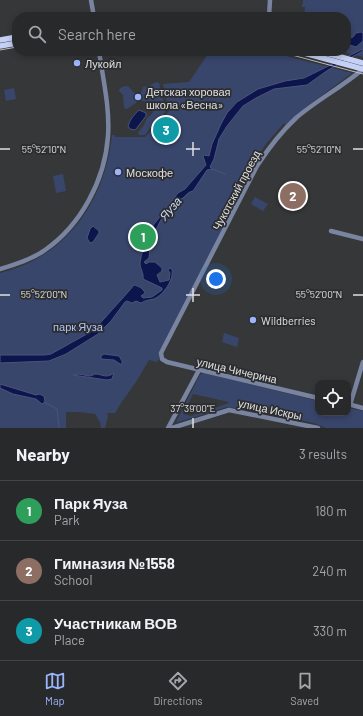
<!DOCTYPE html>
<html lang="en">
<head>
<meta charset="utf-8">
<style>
	body { margin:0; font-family:Barlow,sans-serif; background:#303133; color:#f1f3f6 }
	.controls { position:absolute; right:12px; bottom:12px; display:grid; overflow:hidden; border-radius:8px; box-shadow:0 2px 6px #0003 }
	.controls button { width:36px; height:36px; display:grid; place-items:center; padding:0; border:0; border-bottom:1px solid #444547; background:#28292b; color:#f1f3f6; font:20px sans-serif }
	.you { position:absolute; left:216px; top:279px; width:14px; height:14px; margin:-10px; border:3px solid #fff; border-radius:50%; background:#1a73e8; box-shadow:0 0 0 6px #1a73e833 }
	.badge { display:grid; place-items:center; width:26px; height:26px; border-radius:50%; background:#9bb5fd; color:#fff; font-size:13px; font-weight:700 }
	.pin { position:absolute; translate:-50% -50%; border:2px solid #fff; box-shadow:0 1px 4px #0006 }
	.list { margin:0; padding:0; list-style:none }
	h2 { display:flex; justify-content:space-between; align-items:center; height:52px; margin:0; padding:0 16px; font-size:17px }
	h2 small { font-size:13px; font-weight:400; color:#a5a6a9 }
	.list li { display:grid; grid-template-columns:26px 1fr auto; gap:12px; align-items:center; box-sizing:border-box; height:60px; padding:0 16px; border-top:1px solid #444547 }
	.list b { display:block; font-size:15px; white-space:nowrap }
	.list p { margin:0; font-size:13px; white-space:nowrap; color:#a5a6a9 }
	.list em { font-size:13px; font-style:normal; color:#a5a6a9 }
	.icon { flex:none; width:22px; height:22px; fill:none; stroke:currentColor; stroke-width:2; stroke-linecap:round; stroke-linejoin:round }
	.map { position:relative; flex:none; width:363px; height:428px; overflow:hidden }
	.search { position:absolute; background:#28292b; box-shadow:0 2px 6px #0003; left:12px; right:12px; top:12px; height:44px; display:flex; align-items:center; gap:10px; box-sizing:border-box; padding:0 14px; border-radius:16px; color:#a5a6a9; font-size:15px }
	.sheet { height:232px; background:#28292b }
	nav { display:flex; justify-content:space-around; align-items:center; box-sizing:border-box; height:56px; border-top:1px solid #444547; background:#28292b; font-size:11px; color:#a5a6a9 }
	nav a { display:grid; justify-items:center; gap:2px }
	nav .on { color:#9bb5fd }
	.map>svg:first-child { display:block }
</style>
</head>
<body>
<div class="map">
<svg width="363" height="428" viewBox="0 0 363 428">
	<rect width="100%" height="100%" fill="#363739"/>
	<g fill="#39466b" fill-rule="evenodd">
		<path d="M303 0H363V57L340 51H346V17H304L305 7H302Z"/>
		<path d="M210 51H267L352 73 306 107 286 125 284 123 265 145 246 177 249 179 159 352V359L157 362 149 360 136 382 121 403 115 413H107L108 416 105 428H101L100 422 95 414 79 412H66V428H0V273C67 257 105 201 112 135H115V137H145L169 111 163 84 189 82Z"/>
		<path d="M156 82 159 83 166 110 163 115H160L145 135H139L138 133 144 125 147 118 152 114 155 107C152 103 145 102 140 100L127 109 124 108 123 95 119 91C120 86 124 87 128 86L137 96 140 95 143 87 149 86Z"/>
		<path d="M14 88 16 99 6 101 4 90Z"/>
		<path d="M63 174 66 191 56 193 53 176Z"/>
		<path d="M255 197 268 204 263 211 251 204Z"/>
		<path d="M224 333 239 338 237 347 222 342Z"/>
		<path d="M204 373 318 401V413H348V408L363 411V428H326L314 423 273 414 227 407 178 422H176L200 375ZM193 394 229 402V403L191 416 183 414Z"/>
	</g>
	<g fill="#0c164d" stroke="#4c537a">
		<path d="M361 32 363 33V41L356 47 350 45 347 42 348 39 353 37 356 33Z"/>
		<path d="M363 49V51L328 70 307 85 274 89 256 98 243 106 227 126 219 139 214 159 210 167 212 169 207 170 193 191C188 192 186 195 183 198 181 199 179 199 177 201 161 213 150 239 149 258L144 262 146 264 149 262H155L162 268V271L157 275 160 282 169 280 170 273 168 270 169 268 172 269C174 280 164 294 154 299 149 300 146 300 141 303L136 301 132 303 127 301 125 302 111 321 98 334 66 354 49 361 0 363V355H45L51 354 94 330 129 291 134 285C138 286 143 288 145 293L141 296 143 298 152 297 162 290V288L143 279C144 273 140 269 140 263 141 253 146 243 147 232L152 227 178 193 185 189 206 165 203 156 204 155 209 156 212 144 221 124 227 113 237 102 258 89 285 81 304 78Z"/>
		<path d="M139 110 146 113V116L136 129 135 130 130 129 128 126C130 119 134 115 139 110Z"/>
		<path d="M93 226 99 231V233L93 242 90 243 87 238 90 229Z"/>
		<path d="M104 354 119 356 122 361V365L114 360 101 359V356Z"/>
		<path d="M114 373 112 379 107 380 73 375C79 373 83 375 89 376 92 376 92 375 95 374 102 374 106 379 114 373Z"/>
		<path d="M0 384 36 395 39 394 44 396 45 402 42 404 36 399 13 394 0 388Z"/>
	</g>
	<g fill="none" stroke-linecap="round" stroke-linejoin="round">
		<g stroke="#4c537a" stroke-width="1">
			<path d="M212 169 225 174"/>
			<path d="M44 402 57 409 59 428"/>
		</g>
		<g stroke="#7984a1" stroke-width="4.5">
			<path d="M91 0 94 17"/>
			<path d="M269 17 270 0"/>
			<path d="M331 231 363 239"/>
			<path d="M0 269C14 265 33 259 45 250 81 225 105 180 108 136 110 108 103 79 99 51"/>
			<path d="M318 398 167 362 162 359 161 353 257 166C268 149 281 132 296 118 317 100 342 87 363 69"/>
			<path d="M348 404 363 408"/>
			<path d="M350 405 363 362"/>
			<path d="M168 428 199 370"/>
			<path d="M172 428 229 410 318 428"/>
		</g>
		<g stroke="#c4d1f5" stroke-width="5.5">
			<path d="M0 40 17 37"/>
			<path d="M0 46 17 43"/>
			<path d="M297 51 363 69"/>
			<path d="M319 51 363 63"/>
		</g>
		<g stroke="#bbbcbe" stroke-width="1">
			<path d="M0 50 17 47"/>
			<path d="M277 51 363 74"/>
		</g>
	</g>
	<path fill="none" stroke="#e0e0e2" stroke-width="1.5" d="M193 142V156M0 149H10M186 149H200M353 149H363M193 288V302M0 295H10M186 295H200M353 295H363M193 418V428"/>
	<g fill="#9bb5fd" stroke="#2c2d2f" stroke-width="1.5">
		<circle cx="77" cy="63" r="4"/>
		<circle cx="138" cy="97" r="4"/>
		<circle cx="118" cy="172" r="4"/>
		<circle cx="253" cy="320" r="4"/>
	</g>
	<g text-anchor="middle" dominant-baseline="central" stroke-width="3.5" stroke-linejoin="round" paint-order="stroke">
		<g font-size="11" fill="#e0e0e2" stroke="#2c2d2f" text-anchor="start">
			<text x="85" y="63">Лукойл</text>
			<text x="146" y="91">Детская хоровая<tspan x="146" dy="13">школа «Весна»</tspan></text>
			<text x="126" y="172">Москофе</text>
			<text x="261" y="320">Wildberries</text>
		</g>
		<g font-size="11" fill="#e0e0e2" stroke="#2c2d2f">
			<text transform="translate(236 190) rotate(-62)">Чукотский проезд</text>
			<text transform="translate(237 370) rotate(13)">улица Чичерина</text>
			<text transform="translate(270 409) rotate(12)">улица Искры</text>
		</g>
		<g font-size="11" fill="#b0c4fa" stroke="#2c2d2f">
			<text x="78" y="326">парк Яуза</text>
		</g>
		<g font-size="12" font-style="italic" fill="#c8d6fb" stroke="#2c2d2f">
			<text transform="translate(170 208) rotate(-49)">Яуза</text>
		</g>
	</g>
	<g font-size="10" text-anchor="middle" fill="#e0e0e2" stroke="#2c2d2f" stroke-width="3.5" stroke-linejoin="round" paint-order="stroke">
		<text x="44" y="153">55°52'10"N</text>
		<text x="319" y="153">55°52'10"N</text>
		<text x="44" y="298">55°52'00"N</text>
		<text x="319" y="298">55°52'00"N</text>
		<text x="193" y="412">37°39'00"E</text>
	</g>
</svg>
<div class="controls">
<button><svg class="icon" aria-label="locate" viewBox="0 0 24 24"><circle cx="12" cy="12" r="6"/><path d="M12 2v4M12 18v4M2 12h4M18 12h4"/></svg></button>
</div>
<div class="you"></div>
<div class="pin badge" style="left:143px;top:237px;background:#2e9e5b">1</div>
<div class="pin badge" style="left:293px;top:196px;background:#8d6e63">2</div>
<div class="pin badge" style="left:166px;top:130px;background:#0f9aa8">3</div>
<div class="search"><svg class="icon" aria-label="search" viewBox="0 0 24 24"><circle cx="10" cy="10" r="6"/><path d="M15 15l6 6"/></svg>Search here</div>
</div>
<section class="sheet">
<h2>Nearby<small>3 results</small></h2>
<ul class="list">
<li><span class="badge" style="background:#2e9e5b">1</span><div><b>Парк Яуза</b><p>Park</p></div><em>180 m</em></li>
<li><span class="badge" style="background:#8d6e63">2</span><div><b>Гимназия №1558</b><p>School</p></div><em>240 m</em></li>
<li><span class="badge" style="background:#0f9aa8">3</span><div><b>Участникам ВОВ</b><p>Place</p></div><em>330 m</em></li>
</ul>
</section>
<nav>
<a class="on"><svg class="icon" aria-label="map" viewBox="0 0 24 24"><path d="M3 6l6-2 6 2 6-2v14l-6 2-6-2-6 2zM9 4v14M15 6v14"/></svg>Map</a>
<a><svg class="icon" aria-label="directions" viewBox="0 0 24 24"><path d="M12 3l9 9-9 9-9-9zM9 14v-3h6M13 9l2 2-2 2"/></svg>Directions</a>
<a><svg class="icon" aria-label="saved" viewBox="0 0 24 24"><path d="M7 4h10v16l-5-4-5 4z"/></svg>Saved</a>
</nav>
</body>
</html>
